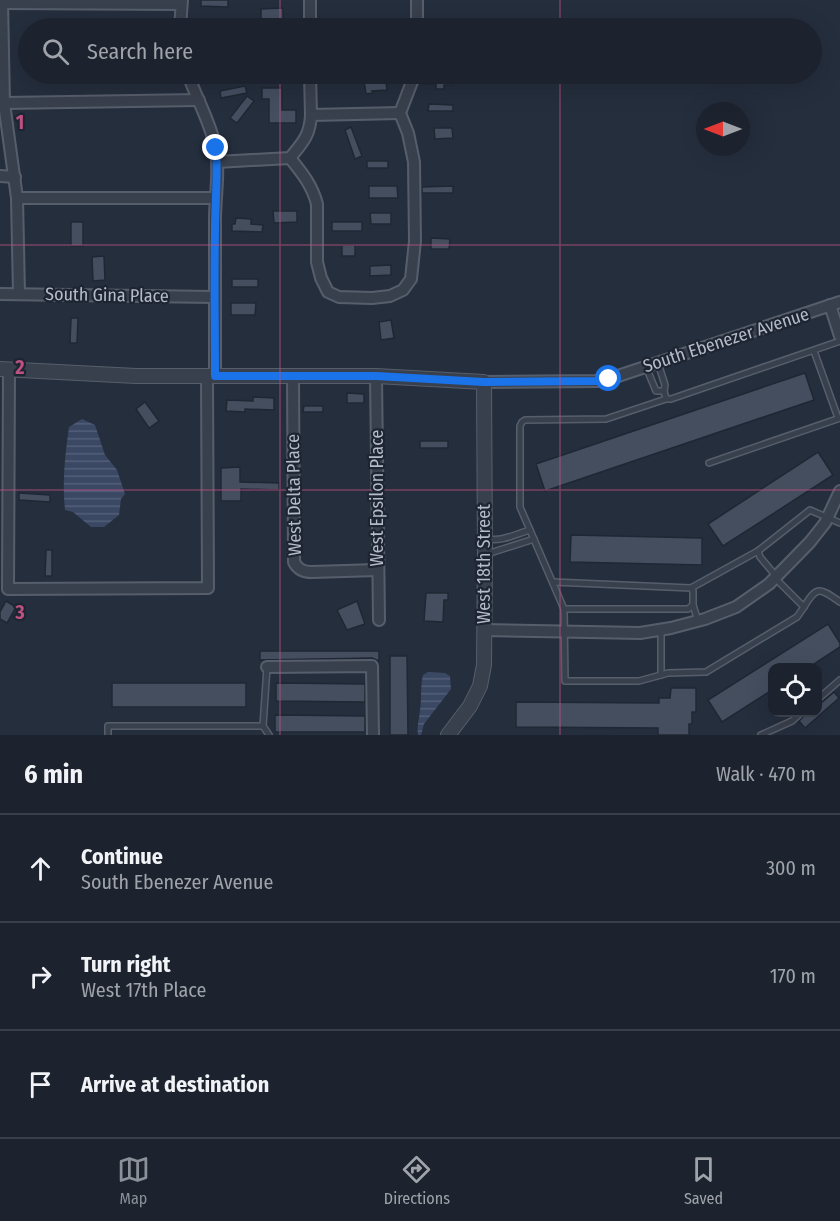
<!DOCTYPE html>
<html lang="en">
<head>
<meta charset="utf-8">
<style>
	body { margin:0; font-family:"Fira Sans Condensed",sans-serif; background:#292f3a; color:#f1f3f6 }
	.controls { position:absolute; right:18px; bottom:18px; display:grid; overflow:hidden; border-radius:12px; box-shadow:0 6px 24px #0002 }
	.controls button { width:54px; height:54px; display:grid; place-items:center; padding:0; border:0; border-bottom:2px solid #3a3f4a; background:#1c222e; color:#f1f3f6; font:30px sans-serif }
	.compass { position:absolute; left:696px; top:102px; width:54px; height:54px; border-radius:50%; background:#1c222e; box-shadow:0 6px 24px #0002; rotate:270deg }
	.stop { position:absolute; width:18px; height:18px; margin:-14px; border:4px solid #1a73e8; border-radius:50%; background:#fff }
	.stop.end { background:#1a73e8; border-color:#fff; box-shadow:0 2px 6px #0008 }
	.list { margin:0; padding:0; list-style:none }
	h2 { display:flex; justify-content:space-between; align-items:center; height:78px; margin:0; padding:0 24px; font-size:26px }
	h2 small { font-size:20px; font-weight:400; color:#a0a4aa }
	.list li { display:grid; grid-template-columns:39px 1fr auto; gap:18px; align-items:center; box-sizing:border-box; height:108px; padding:0 24px; border-top:2px solid #3a3f4a }
	.list b { display:block; font-size:22px; white-space:nowrap }
	.list p { margin:0; font-size:20px; white-space:nowrap; color:#a0a4aa }
	.list em { font-size:20px; font-style:normal; color:#a0a4aa }
	.icon { flex:none; width:33px; height:33px; fill:none; stroke:currentColor; stroke-width:2; stroke-linecap:round; stroke-linejoin:round }
	.map { position:relative; flex:none; width:840px; height:735px; overflow:hidden }
	.search { position:absolute; background:#1c222e; box-shadow:0 6px 24px #0002; left:18px; right:18px; top:18px; height:66px; display:flex; align-items:center; gap:15px; box-sizing:border-box; padding:0 21px; border-radius:33px; color:#a0a4aa; font-size:22px }
	.sheet { height:402px; background:#1c222e }
	nav { display:flex; justify-content:space-around; align-items:center; box-sizing:border-box; height:84px; border-top:2px solid #3a3f4a; background:#1c222e; font-size:16px; color:#a0a4aa }
	nav a { display:grid; justify-items:center; gap:3px }
	nav .on { color:#8c9099 }
	.map>svg:first-child { display:block }
</style>
</head>
<body>
<div class="map">
<svg width="840" height="735" viewBox="0 0 840 735">
	<defs>
		<pattern id="water-rules" width="6" height="5" patternUnits="userSpaceOnUse" patternTransform="scale(1.5)"><rect width="6" height="5" fill="#3a4864"/><path d="M0 2.5h6" fill="none" stroke="#546079"/></pattern>
	</defs>
	<rect width="100%" height="100%" fill="#252e3d"/>
	<g fill="url(#water-rules)">
		<path d="M82 419 95 425 105 455 117 470 125 494 121 499 119 515 104 527H91L73 512 65 510C62 482 65 455 69 427Z"/>
		<path d="M428 672 445 673 450 676 451 689 424 724 421 735H418C417 726 419 719 420 710 422 699 420 687 423 675Z"/>
	</g>
	<g fill="#444e5f" stroke="#202734" stroke-width="1.5">
		<path d="M201 0H228V7L201 6Z"/>
		<path d="M283 8V20L261 21V9Z"/>
		<path d="M434 19H454V28H433Z"/>
		<path d="M363 74H385L387 90 372 91 373 93 366 94Z"/>
		<path d="M422 77 453 78V85H444V89H436V84H422Z"/>
		<path d="M245 86 247 93 221 98 220 91Z"/>
		<path d="M262 88H282V110H296V123H269V99H262Z"/>
		<path d="M247 96 254 101 237 123 230 118Z"/>
		<path d="M429 104 453 105V111H428Z"/>
		<path d="M351 127 362 156 355 159 345 130Z"/>
		<path d="M434 128H452L453 138 435 139Z"/>
		<rect x="367" y="161" width="21" height="7"/>
		<path d="M369 186H397L398 198H369Z"/>
		<path d="M453 186V193H422V187Z"/>
		<path d="M273 211H297V222L274 223Z"/>
		<path d="M370 213H391V224H371Z"/>
		<path d="M236 218 251 219V224L263 225 262 232 232 231V224H235Z"/>
		<rect x="71" y="222" width="12" height="24"/>
		<rect x="332" y="222" width="30" height="9"/>
		<path d="M431 238 450 239 449 249H431Z"/>
		<rect x="342" y="245" width="13" height="11"/>
		<path d="M104 256 105 280 93 281 92 257Z"/>
		<path d="M391 265V275L370 276V266Z"/>
		<rect x="232" y="279" width="26" height="8"/>
		<path d="M231 303H256L255 315H231Z"/>
		<path d="M71 318H78L77 343H70Z"/>
		<path d="M391 320 394 338 381 340 379 322Z"/>
		<path d="M805 373 814 400 545 491 536 464Z"/>
		<path d="M347 393 364 394V403H347Z"/>
		<path d="M253 397 274 398V410L245 409V412L226 411 227 400 253 401Z"/>
		<path d="M145 402 159 421 149 428 136 409Z"/>
		<path d="M304 406H323V412H303Z"/>
		<rect x="420" y="441" width="28" height="7"/>
		<path d="M818 452 833 475 723 546 708 524Z"/>
		<path d="M240 467V482L279 483V490L241 489V501H221V468Z"/>
		<path d="M19 493 50 495V502L19 500Z"/>
		<path d="M571 535 702 538V565L570 562Z"/>
		<path d="M46 550H52V576H45Z"/>
		<path d="M426 593H448V600H444L443 622 424 621Z"/>
		<path d="M6 601 16 607 7 623 0 619V612Z"/>
		<path d="M357 601 365 624 347 630 337 610Z"/>
		<path d="M828 624 840 643V647L808 668H772V690L722 722 708 700Z"/>
		<path d="M260 651H379V661L372 658 260 660Z"/>
		<path d="M390 656H407L408 735H390Z"/>
		<rect x="112" y="683" width="134" height="24"/>
		<path d="M276 683 365 684V702L276 701Z"/>
		<path d="M671 688H696V712H692V724H689V735H658V728L516 727V702L659 703V698H670Z"/>
		<path d="M834 692 839 698 805 728 799 721 808 712H818V704L821 703Z"/>
		<path d="M275 715 365 716V732H275Z"/>
	</g>
	<g fill="none" stroke-linecap="round" stroke-linejoin="round">
		<g stroke="#575e6b" stroke-width="8">
			<g id="service">
				<path d="M814 351 838 418"/>
				<path d="M646 367 656 391H664L665 385 658 363"/>
				<path d="M664 391 666 399H671L840 341"/>
				<path d="M709 463 840 418"/>
				<path d="M485 538C500 543 516 534 530 530"/>
				<path d="M487 554 534 539"/>
				<path d="M776 576 760 557 758 551 810 510 840 523"/>
				<path d="M775 578 804 607C817 585 820 588 840 602"/>
				<path d="M553 582 691 588 693 591V605L688 609H564"/>
				<path d="M691 588 758 551"/>
				<path d="M693 605 698 621"/>
				<path d="M661 630V675L639 681H565L564 609 520 507V426L522 422 525 420 606 419 666 399"/>
				<path d="M661 675 668 673 706 672 797 617 804 607"/>
				<path d="M818 699 840 680"/>
				<path d="M263 726 269 735"/>
				<path d="M108 735V726H263L267 667"/>
				<path d="M761 735 792 721 802 712"/>
			</g>
		</g>
		<g stroke="#575e6b" stroke-width="14">
			<g id="minor">
				<path d="M2 0 4 103 17 198 19 294"/>
				<path d="M310 0V28"/>
				<path d="M2 3 181 4"/>
				<path d="M180 28 182 0"/>
				<path d="M417 28V0"/>
				<path d="M188 74C196 98 210 121 215 146 220 170 215 196 215 220 215 272 215 324 215 376"/>
				<path d="M310 74 311 115"/>
				<path d="M4 103 199 100"/>
				<path d="M290 158C302 173 312 185 317 204V262L321 278 328 292 339 297 372 298 390 296 403 290 411 279 415 241 414 162 408 133 400 113 415 74"/>
				<path d="M217 162 290 158C302 143 310 136 311 115L400 113"/>
				<path d="M0 176 15 177"/>
				<path d="M17 198H215"/>
				<path d="M0 294 214 297"/>
				<path d="M830 305 840 336"/>
				<path d="M9 369 8 589 208 588 207 376"/>
				<path d="M293 376 294 562C298 570 304 572 312 572L377 570"/>
				<path d="M376 376 379 620"/>
				<path d="M484 382 597 381 609 379 840 302"/>
				<path d="M484 630 640 633 671 628 705 619 736 607 769 584 810 542 825 523 840 491"/>
				<path d="M267 667 372 666 373 735"/>
			</g>
		</g>
		<g stroke="#575e6b" stroke-width="16">
			<path id="tertiary" d="M0 369 136 376H376L484 382 485 555 484 665 480 686 470 706 448 735"/>
		</g>
		<use href="#service" stroke="#39404d" stroke-width="5"/>
		<use href="#minor" stroke="#39404d" stroke-width="10"/>
		<use href="#tertiary" stroke="#39404d" stroke-width="14"/>
	</g>
	<g fill="none" stroke-linecap="round" stroke-linejoin="round">
		<path stroke="#1a73e8" stroke-width="8" d="M216 148C218 176 215 204 215 232 214 280 215 328 215 376H376L484 382 597 381 609 379"/>
	</g>
	<path fill="none" stroke="#bd5181" stroke-width="1.5" stroke-opacity="0.55" d="M280 0V28M560 0V28M280 74V735M560 74V735M0 245H840M0 490H840"/>
	<g text-anchor="middle" dominant-baseline="central" stroke-width="4.5" stroke-linejoin="round" paint-order="stroke">
		<g font-size="18" fill="#b5bbc8" stroke="#1e2532">
			<text transform="translate(107 295) rotate(1)">South Gina Place</text>
			<text transform="translate(726 340) rotate(-18)">South Ebenezer Avenue</text>
			<text transform="translate(294 495) rotate(-91)">West Delta Place</text>
			<text transform="translate(377 498) rotate(-90)">West Epsilon Place</text>
			<text transform="translate(484 564) rotate(-90)">West 18th Street</text>
		</g>
	</g>
	<g font-size="20" text-anchor="middle" font-weight="bold" fill="#bd5181" stroke="#1e2532" stroke-width="4.5" stroke-linejoin="round" paint-order="stroke">
		<text x="20" y="129">1</text>
		<text x="20" y="374">2</text>
		<text x="20" y="619">3</text>
	</g>
</svg>
<div class="controls">
<button><svg class="icon" aria-label="locate" viewBox="0 0 24 24"><circle cx="12" cy="12" r="6"/><path d="M12 2v4M12 18v4M2 12h4M18 12h4"/></svg></button>
</div>
<svg class="compass" viewBox="-18 -18 36 36"><path d="M0-13l5 13h-10z" fill="#e53935"/><path d="M0 13l5-13h-10z" fill="#a0a4aa"/></svg>
<div class="stop" style="left:609px;top:379px"></div>
<div class="stop end" style="left:216px;top:148px"></div>
<div class="search"><svg class="icon" aria-label="search" viewBox="0 0 24 24"><circle cx="10" cy="10" r="6"/><path d="M15 15l6 6"/></svg>Search here</div>
</div>
<section class="sheet">
<h2>6 min<small>Walk · 470 m</small></h2>
<ul class="list">
<li><svg class="icon" aria-label="ahead" viewBox="0 0 24 24"><path d="M12 20V5M6 11l6-6 6 6"/></svg><div><b>Continue</b><p>South Ebenezer Avenue</p></div><em>300 m</em></li>
<li><svg class="icon" aria-label="right" viewBox="0 0 24 24"><path d="M7 20v-9h11M14 6l5 5-5 5"/></svg><div><b>Turn right</b><p>West 17th Place</p></div><em>170 m</em></li>
<li><svg class="icon" aria-label="arrive" viewBox="0 0 24 24"><path d="M6 21V4h12l-3 4 3 4H6"/></svg><div><b>Arrive at destination</b></div></li>
</ul>
</section>
<nav>
<a class="on"><svg class="icon" aria-label="map" viewBox="0 0 24 24"><path d="M3 6l6-2 6 2 6-2v14l-6 2-6-2-6 2zM9 4v14M15 6v14"/></svg>Map</a>
<a><svg class="icon" aria-label="directions" viewBox="0 0 24 24"><path d="M12 3l9 9-9 9-9-9zM9 14v-3h6M13 9l2 2-2 2"/></svg>Directions</a>
<a><svg class="icon" aria-label="saved" viewBox="0 0 24 24"><path d="M7 4h10v16l-5-4-5 4z"/></svg>Saved</a>
</nav>
</body>
</html>
